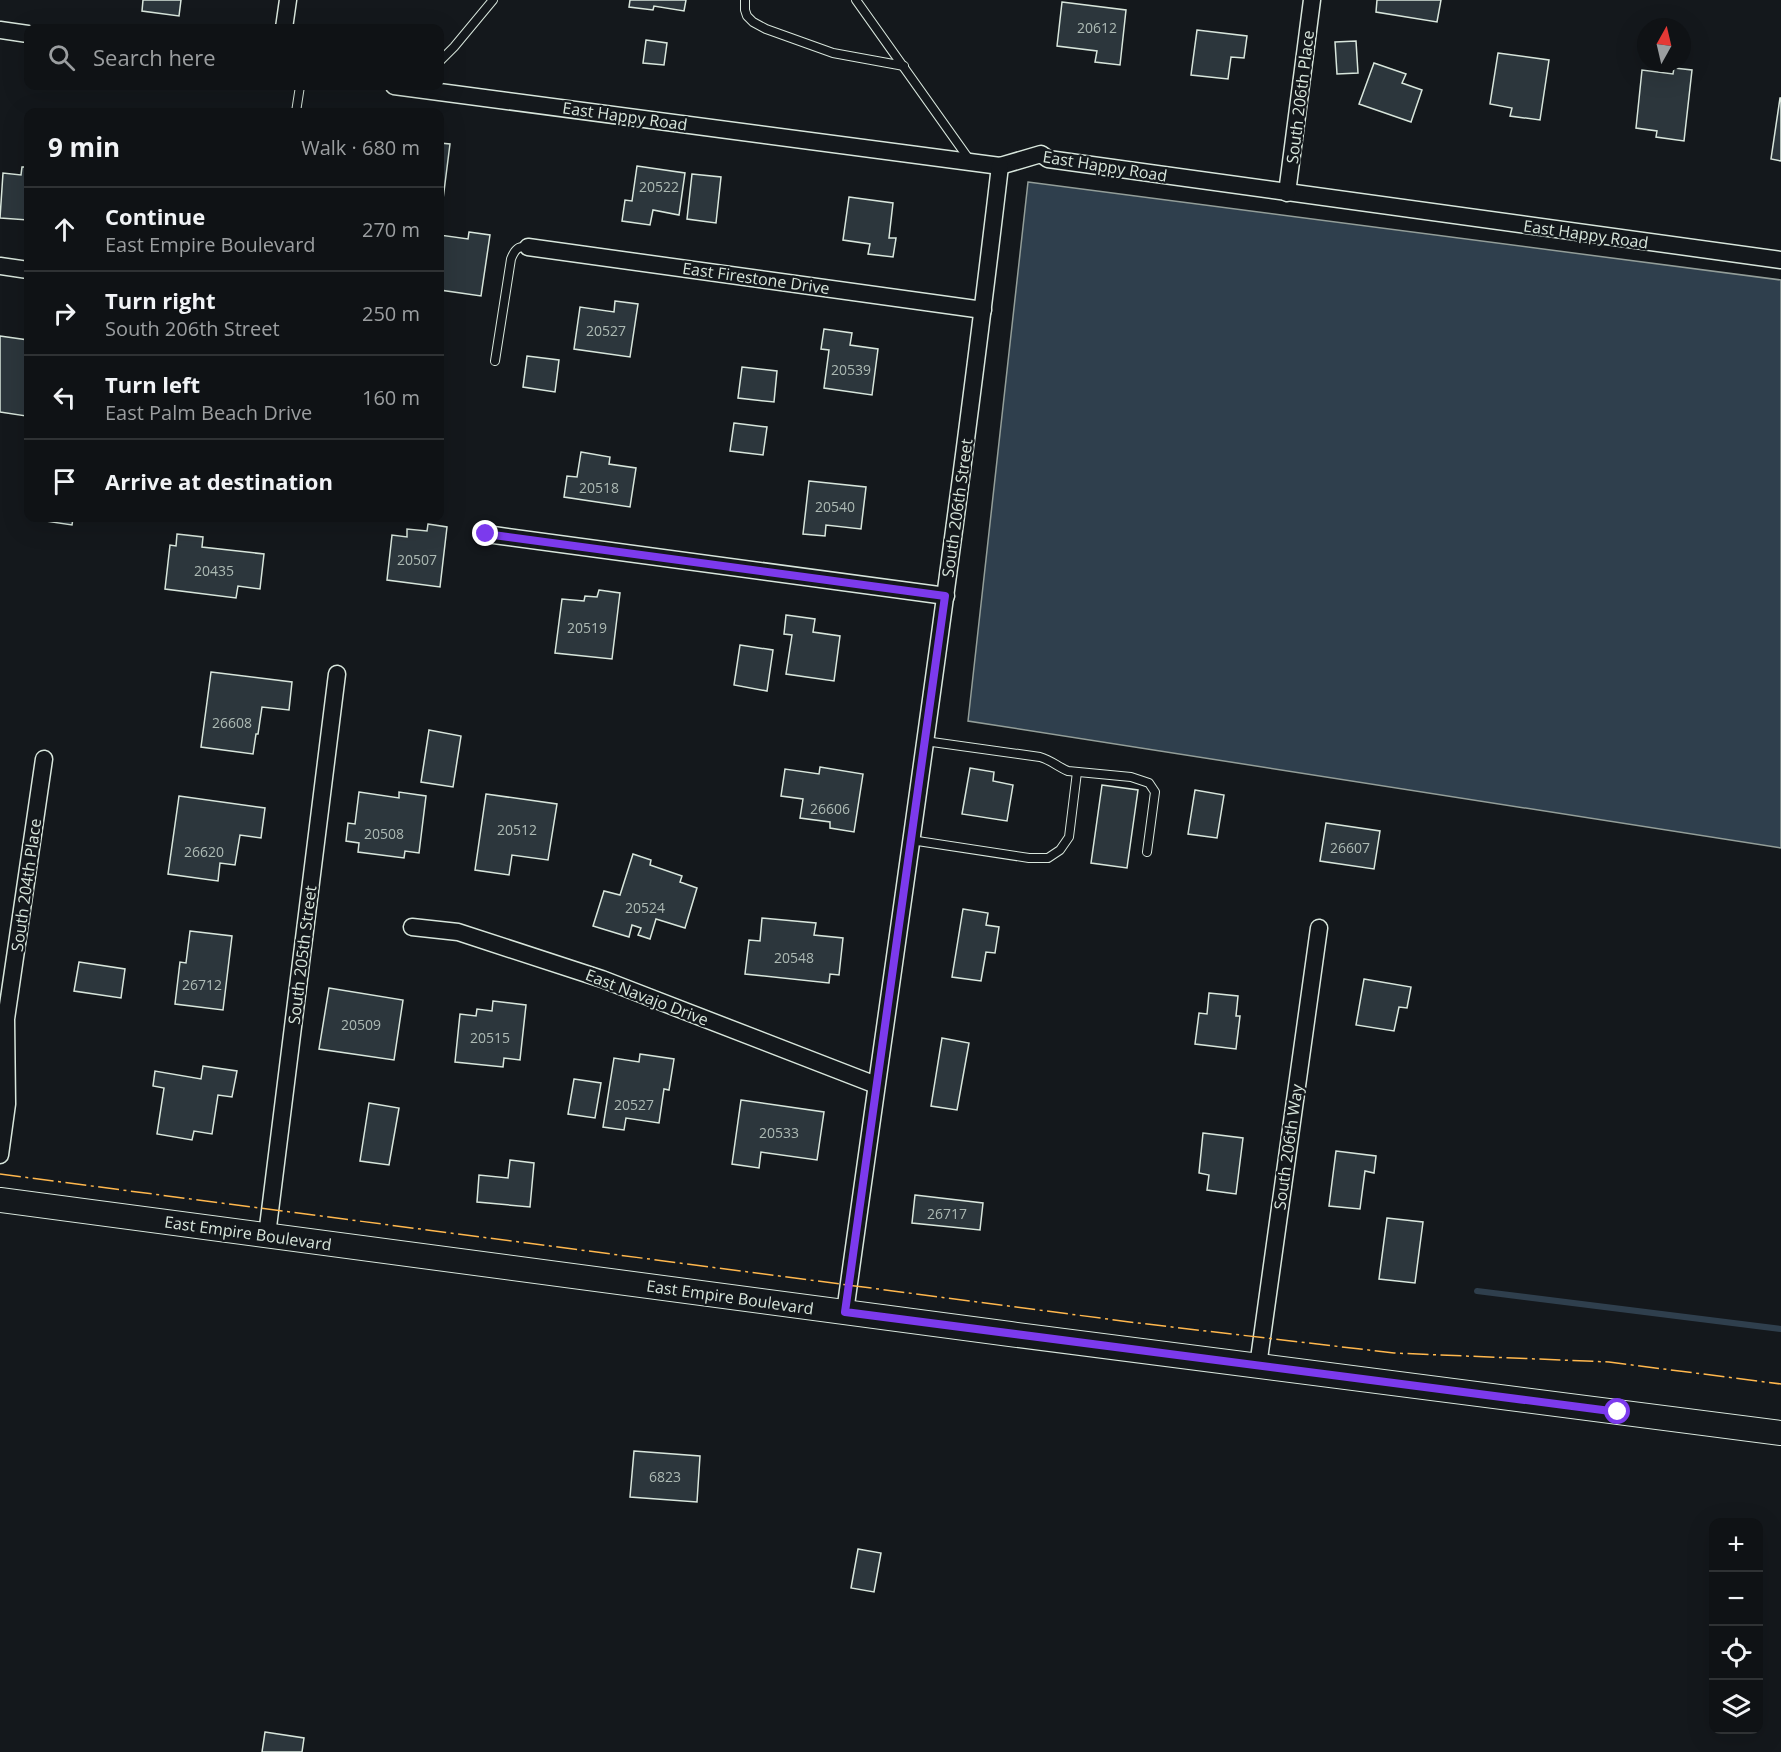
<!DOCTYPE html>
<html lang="en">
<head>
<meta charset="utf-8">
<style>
	body { margin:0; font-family:"Open Sans",sans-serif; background:#181b1e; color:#f1f3f6 }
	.controls { position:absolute; right:18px; bottom:18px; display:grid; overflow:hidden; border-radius:12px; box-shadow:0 6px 24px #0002 }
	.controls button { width:54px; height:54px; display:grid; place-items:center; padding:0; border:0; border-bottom:2px solid #2f3234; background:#0f1215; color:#f1f3f6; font:30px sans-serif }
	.compass { position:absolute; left:1637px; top:18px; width:54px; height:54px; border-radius:50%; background:#0f1215; box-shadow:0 6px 24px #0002; rotate:8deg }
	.stop { position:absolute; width:18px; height:18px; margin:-14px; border:4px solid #7c3aed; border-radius:50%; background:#fff }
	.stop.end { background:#7c3aed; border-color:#fff; box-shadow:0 2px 6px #0008 }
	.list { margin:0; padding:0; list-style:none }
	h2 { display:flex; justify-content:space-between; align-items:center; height:78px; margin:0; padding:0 24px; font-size:26px }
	h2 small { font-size:20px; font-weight:400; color:#9b9ea0 }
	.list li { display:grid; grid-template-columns:39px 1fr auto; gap:18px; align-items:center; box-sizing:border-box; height:84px; padding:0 24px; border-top:2px solid #2f3234 }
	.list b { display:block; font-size:22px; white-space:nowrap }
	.list p { margin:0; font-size:20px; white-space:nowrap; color:#9b9ea0 }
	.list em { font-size:20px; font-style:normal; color:#9b9ea0 }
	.icon { flex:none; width:33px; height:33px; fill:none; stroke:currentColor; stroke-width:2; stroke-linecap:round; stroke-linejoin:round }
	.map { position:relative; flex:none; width:1781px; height:1752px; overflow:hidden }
	.search { position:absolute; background:#0f1215; box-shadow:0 6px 24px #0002; left:24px; top:24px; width:420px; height:66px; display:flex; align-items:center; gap:15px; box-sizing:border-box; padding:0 21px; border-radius:12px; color:#9b9ea0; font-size:22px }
	.panel { position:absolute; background:#0f1215; box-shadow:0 6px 24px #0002; left:24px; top:108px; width:420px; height:414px; border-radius:12px }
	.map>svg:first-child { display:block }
</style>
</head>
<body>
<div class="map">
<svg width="1781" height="1752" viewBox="0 0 1781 1752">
	<rect width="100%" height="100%" fill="#14181c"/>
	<path fill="#2f3f4d" stroke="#939e99" stroke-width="1.5" d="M1028 182 1781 280V848L968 721Z"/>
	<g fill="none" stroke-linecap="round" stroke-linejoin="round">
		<path stroke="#2f3f4d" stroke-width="6" d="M1477 1291 1781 1329"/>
	</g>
	<g fill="#2c363c" stroke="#d8e6dc" stroke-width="1.5">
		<path d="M143 0H181L179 16 142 11Z"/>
		<path d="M630 0H686L684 11 654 6 653 10 629 7Z"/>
		<path d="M1377 0H1441L1437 22 1376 12Z"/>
		<path d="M1062 2 1126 10 1120 65 1095 62 1097 51 1057 46Z"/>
		<path d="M1197 30 1247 36 1244 58 1231 57 1228 79 1191 75Z"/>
		<path d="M646 40 667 43 664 65 643 63Z"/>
		<path d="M1356 41 1358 73 1337 74 1335 42Z"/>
		<path d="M1498 53 1549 60 1540 120 1510 116 1512 108 1490 104Z"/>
		<path d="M1374 63 1406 74 1402 83 1422 90 1411 122 1359 104Z"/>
		<path d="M1674 68 1692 70 1684 141 1656 137 1657 131 1636 128 1642 70 1673 74Z"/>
		<path d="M1780 98H1781V161L1771 159Z"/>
		<path d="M440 143 450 144 442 207H440Z"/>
		<path d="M637 166 685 173 679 215 653 210 650 225 622 221 625 200 632 201Z"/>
		<path d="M22 167H28V220L0 218 3 173 21 175Z"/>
		<path d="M692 174 721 177 716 223 687 219Z"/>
		<path d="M849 197 893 203 889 238H896L893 257 868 254 870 244 843 240Z"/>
		<path d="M469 232 490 235 481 296 440 290V235L468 239Z"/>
		<path d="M615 301 638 304 630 357 574 349 580 307 614 312Z"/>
		<path d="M824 329 852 333 850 345 878 349 872 395 824 388 829 350 821 349Z"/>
		<path d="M0 336 28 340V402L26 416 0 412Z"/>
		<path d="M527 356 559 360 555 392 523 387Z"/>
		<path d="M742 367 777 371 774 402 738 398Z"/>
		<path d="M734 423 767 427 763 455 730 451Z"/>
		<path d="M581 452 610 457 609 464 636 468 630 507 564 497 567 476 577 477Z"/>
		<path d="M809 481 866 487 861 529 826 525 825 536 803 534Z"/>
		<path d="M46 518H73L72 525 45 521Z"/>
		<path d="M428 524 447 527 440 587 387 580 392 535 407 537V529L427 531Z"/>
		<path d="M177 534 203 537 202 547 264 554 260 589 238 586 236 598 165 589 170 545 176 546Z"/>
		<path d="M599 590 620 593 612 659 555 653 562 599 584 601 585 596 597 597Z"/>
		<path d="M786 615 815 619 813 632 840 636 834 681 786 674 792 635 784 634Z"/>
		<path d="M740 645 773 650 767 691 734 685Z"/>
		<path d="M211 672 292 682 289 710 262 707 258 734H256L253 754 201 747Z"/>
		<path d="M429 730 461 736 453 787 421 782Z"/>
		<path d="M820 767 863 774 854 832 830 828V822L800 818 803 799 781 796 785 769 819 774Z"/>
		<path d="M970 768 994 772 993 781 1013 785 1007 821 962 814Z"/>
		<path d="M1102 785 1138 790 1127 868 1091 863Z"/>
		<path d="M1195 790 1224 795 1217 838 1188 834Z"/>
		<path d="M359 792 399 798V792L426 796 419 853 405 851 404 858 358 852 359 843 346 841 348 823 355 824Z"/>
		<path d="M486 794 557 804 548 860 512 855 509 875 475 870Z"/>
		<path d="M179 796 265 808 261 838 240 835 235 865 220 863 218 881 168 874Z"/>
		<path d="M1326 823 1380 831 1374 869 1320 861Z"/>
		<path d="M633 854 651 860 650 865 682 876 680 882 697 888 685 928 656 919 650 939 638 935 641 928 632 925 629 937 593 926 604 891 620 895Z"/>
		<path d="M963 909 988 913 986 925 999 927 995 953 986 952 981 981 952 977Z"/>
		<path d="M762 918 816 923 814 935 843 938 839 975 830 974 829 983 745 974 749 940 760 941Z"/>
		<path d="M190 931 232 936 223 1010 175 1004 180 962 186 963Z"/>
		<path d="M79 962 125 969 121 998 74 991Z"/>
		<path d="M1364 979 1411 987 1407 1008 1399 1007 1394 1031 1356 1025Z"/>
		<path d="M329 988 403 1000 394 1060 319 1049Z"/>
		<path d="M1209 993 1238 996 1236 1016H1240L1236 1049 1195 1044 1199 1013 1207 1014Z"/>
		<path d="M493 1001 526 1005 520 1060 504 1058 503 1067 455 1062 460 1014 476 1016 477 1009 492 1011Z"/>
		<path d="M942 1038 969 1043 957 1110 931 1106Z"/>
		<path d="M640 1054 674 1059 669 1090 664 1089 659 1123 626 1118 624 1130 603 1127 614 1058 639 1062Z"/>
		<path d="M203 1066 237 1071 232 1097 218 1095 212 1134 194 1131 192 1140 157 1134 164 1088 153 1086 155 1071 201 1079Z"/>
		<path d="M574 1079 601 1083 595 1118 568 1114Z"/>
		<path d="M741 1100 824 1112 817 1160 761 1152 759 1168 732 1164Z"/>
		<path d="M369 1103 399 1108 389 1165 360 1161Z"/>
		<path d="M1203 1133 1243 1138 1236 1194 1207 1190 1209 1175 1199 1173Z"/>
		<path d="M1336 1151 1376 1156 1374 1173 1365 1171 1360 1209 1329 1206Z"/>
		<path d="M510 1160 534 1163 530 1207 477 1202 479 1175 508 1178Z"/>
		<path d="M915 1195 983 1203 980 1230 912 1223Z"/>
		<path d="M1387 1218 1423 1222 1415 1283 1379 1279Z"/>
		<path d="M634 1451 700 1456 697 1502 630 1497Z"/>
		<path d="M858 1549 881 1553 874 1592 851 1588Z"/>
		<path d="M265 1732 304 1738 302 1752H262Z"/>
	</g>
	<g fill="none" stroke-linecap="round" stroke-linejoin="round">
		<g stroke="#d8e6dc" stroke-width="10">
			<g id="service">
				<path d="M745 0V10L747 16 753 22 766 29 833 53 904 66"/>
				<path d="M856 0 971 162"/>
				<path d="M440 61 454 47 493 0"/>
				<path d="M296 112 300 86"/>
				<path d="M495 361 511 259C515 249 518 246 528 247"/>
				<path d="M925 741 1040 757C1051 760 1058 767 1068 771L1131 777 1149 783 1155 792 1147 852"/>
				<path d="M911 840 1029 858H1048L1060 850 1069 837 1077 772"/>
			</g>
		</g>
		<g stroke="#d8e6dc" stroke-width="19">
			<g id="minor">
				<path d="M284 28 288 0"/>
				<path d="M0 30 28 34"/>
				<path d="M394 86 1000 166 1041 154 1048 159 1781 260"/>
				<path d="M1287 193 1312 0"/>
				<path d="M528 247 983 310"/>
				<path d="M0 266 28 270"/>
				<path d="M486 534 946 596"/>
				<path d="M412 927 458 932 602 979 876 1085"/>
				<path d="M0 1155 7 1104 6 1019 44 759"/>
				<path d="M267 1235 337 674"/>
				<path d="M845 1312C898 930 955 549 1000 166"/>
				<path d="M1258 1366 1319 928"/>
			</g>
		</g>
		<g stroke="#d8e6dc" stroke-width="26">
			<path id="secondary" d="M0 1200 1010 1334 1781 1433"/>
		</g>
		<use href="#service" stroke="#14181c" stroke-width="8"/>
		<use href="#minor" stroke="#14181c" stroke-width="16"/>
		<use href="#secondary" stroke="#14181c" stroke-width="24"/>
		<path stroke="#ffb74d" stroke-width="1.5" stroke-dasharray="21 4.5 3 4.5" stroke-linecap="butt" d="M0 1174 1138 1323 1394 1353 1609 1362 1781 1384"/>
	</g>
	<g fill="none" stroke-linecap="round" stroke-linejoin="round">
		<path stroke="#7c3aed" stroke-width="8" d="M486 534 945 596 845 1312 1618 1412"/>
	</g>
	<g text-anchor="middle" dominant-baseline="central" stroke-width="4.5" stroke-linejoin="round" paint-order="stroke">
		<g font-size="14" fill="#adbab4">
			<text x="1097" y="27">20612</text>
			<text x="659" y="186">20522</text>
			<text x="606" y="330">20527</text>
			<text x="851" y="369">20539</text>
			<text x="599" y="487">20518</text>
			<text x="835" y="506">20540</text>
			<text x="417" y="559">20507</text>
			<text x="214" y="570">20435</text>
			<text x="587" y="627">20519</text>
			<text x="232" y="722">26608</text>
			<text x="830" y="808">26606</text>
			<text x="517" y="829">20512</text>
			<text x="384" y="833">20508</text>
			<text x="1350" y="847">26607</text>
			<text x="204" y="851">26620</text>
			<text x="645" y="907">20524</text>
			<text x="794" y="957">20548</text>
			<text x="202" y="984">26712</text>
			<text x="361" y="1024">20509</text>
			<text x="490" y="1037">20515</text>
			<text x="634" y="1104">20527</text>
			<text x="779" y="1132">20533</text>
			<text x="947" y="1213">26717</text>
			<text x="665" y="1476">6823</text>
		</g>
		<g font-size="16" fill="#d8e6dc" stroke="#14181c">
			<text transform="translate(1300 97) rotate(-83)">South 206th Place</text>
			<text transform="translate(625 116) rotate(8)">East Happy Road</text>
			<text transform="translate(1105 166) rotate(9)">East Happy Road</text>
			<text transform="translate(1586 234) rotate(8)">East Happy Road</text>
			<text transform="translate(756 278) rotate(8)">East Firestone Drive</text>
			<text transform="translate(957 508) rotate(-82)">South 206th Street</text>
			<text transform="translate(26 885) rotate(-82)">South 204th Place</text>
			<text transform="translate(302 955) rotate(-83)">South 205th Street</text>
			<text transform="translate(647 997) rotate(21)">East Navajo Drive</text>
			<text transform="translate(1288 1147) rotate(-82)">South 206th Way</text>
			<text transform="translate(248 1233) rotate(8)">East Empire Boulevard</text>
			<text transform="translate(730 1297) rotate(8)">East Empire Boulevard</text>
		</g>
	</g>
</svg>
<div class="controls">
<button>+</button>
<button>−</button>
<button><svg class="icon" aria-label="locate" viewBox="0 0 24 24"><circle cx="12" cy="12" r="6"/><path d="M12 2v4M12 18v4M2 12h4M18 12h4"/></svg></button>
<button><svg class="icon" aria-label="layers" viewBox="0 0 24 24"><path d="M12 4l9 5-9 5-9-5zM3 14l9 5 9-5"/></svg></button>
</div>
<svg class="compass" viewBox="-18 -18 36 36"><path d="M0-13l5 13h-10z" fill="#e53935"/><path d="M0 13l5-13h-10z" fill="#9b9ea0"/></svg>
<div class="stop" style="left:1618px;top:1412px"></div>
<div class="stop end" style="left:486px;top:534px"></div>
<div class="search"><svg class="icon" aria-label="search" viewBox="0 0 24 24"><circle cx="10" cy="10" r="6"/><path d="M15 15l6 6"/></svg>Search here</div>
<section class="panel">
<h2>9 min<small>Walk · 680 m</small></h2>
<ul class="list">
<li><svg class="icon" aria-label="ahead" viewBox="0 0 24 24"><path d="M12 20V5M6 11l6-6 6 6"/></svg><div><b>Continue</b><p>East Empire Boulevard</p></div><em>270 m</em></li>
<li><svg class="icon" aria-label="right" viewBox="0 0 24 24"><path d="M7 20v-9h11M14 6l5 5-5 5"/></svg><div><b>Turn right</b><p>South 206th Street</p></div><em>250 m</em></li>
<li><svg class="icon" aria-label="left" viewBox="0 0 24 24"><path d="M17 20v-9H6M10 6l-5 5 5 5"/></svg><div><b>Turn left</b><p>East Palm Beach Drive</p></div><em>160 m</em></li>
<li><svg class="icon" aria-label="arrive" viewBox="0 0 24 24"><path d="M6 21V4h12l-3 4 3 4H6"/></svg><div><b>Arrive at destination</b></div></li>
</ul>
</section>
</div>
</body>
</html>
